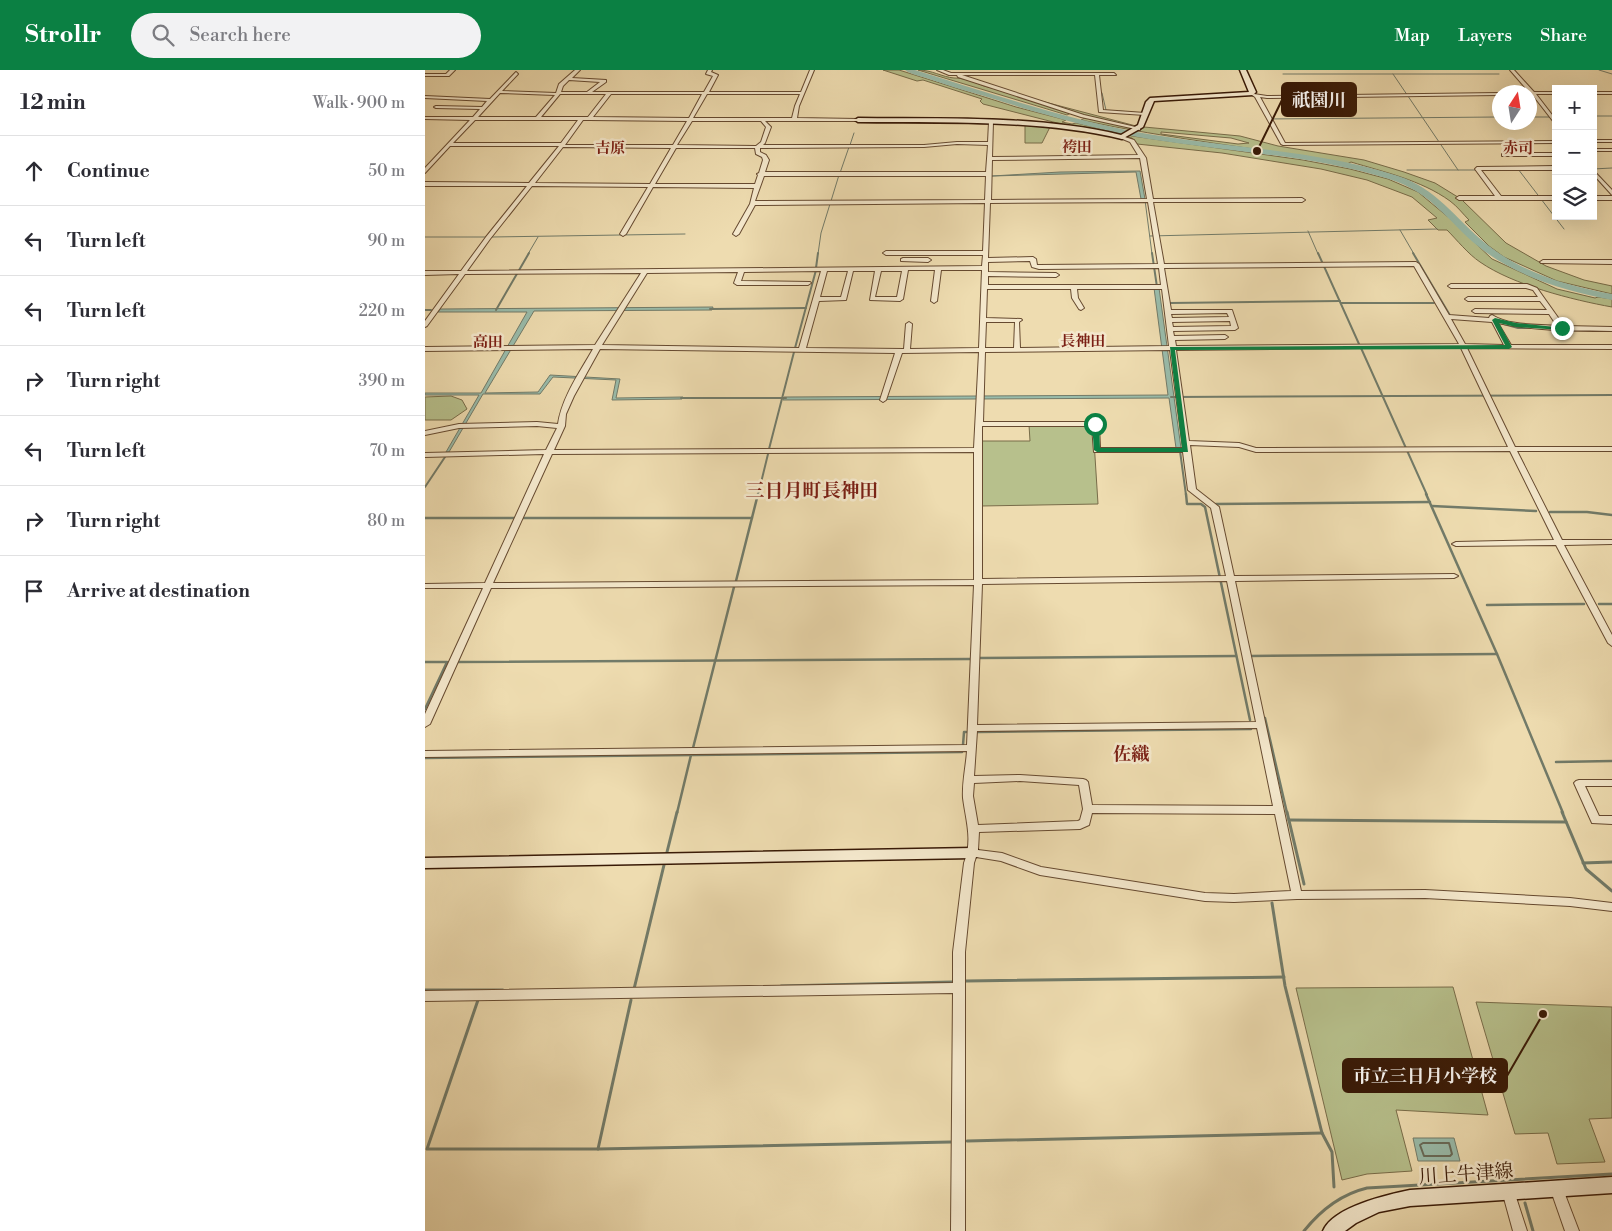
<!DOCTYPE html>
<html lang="en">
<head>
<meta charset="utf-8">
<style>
	body { margin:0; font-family:"Libre Bodoni","Noto Serif JP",serif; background:#f2f2f3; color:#2b2b33 }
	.controls { position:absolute; right:15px; top:15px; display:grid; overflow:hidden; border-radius:0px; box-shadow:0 5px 20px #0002 }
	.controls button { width:45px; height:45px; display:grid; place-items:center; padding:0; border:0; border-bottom:1px solid #e1e1e2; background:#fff; color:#2b2b33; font:25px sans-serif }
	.compass { position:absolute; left:1067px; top:15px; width:45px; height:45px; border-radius:50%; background:#fff; box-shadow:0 5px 20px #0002; rotate:12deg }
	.stop { position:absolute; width:15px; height:15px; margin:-11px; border:4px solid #0b8043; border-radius:50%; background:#fff }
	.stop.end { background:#0b8043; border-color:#fff; box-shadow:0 1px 5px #0008 }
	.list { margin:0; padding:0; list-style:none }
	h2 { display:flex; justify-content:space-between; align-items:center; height:65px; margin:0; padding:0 20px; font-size:21px }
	h2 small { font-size:16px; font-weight:400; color:#7c7c81 }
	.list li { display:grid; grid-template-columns:32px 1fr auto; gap:15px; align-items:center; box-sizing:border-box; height:70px; padding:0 20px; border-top:1px solid #e1e1e2 }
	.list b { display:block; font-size:19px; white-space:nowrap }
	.list em { font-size:16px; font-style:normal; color:#7c7c81 }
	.icon { flex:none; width:28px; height:28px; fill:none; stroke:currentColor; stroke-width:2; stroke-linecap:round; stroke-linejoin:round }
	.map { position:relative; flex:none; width:1187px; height:1161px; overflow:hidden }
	header { display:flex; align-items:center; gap:30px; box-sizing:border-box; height:70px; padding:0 25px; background:#0b8043; color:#fff }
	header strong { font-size:24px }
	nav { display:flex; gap:28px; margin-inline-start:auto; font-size:18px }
	.search { width:350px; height:45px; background:#f2f2f3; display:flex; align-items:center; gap:12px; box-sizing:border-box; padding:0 18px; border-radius:28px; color:#7c7c81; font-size:19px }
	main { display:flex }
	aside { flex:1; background:#fff }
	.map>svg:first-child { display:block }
</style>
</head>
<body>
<header>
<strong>Strollr</strong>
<div class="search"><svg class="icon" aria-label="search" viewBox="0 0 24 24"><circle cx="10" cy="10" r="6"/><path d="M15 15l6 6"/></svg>Search here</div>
<nav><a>Map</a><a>Layers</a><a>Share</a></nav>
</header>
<main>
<aside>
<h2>12 min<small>Walk · 900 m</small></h2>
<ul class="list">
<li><svg class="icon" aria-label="ahead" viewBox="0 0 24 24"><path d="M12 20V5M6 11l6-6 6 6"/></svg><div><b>Continue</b></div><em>50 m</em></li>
<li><svg class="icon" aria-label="left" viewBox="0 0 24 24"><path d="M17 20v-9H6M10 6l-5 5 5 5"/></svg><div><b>Turn left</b></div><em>90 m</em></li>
<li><svg class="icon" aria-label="left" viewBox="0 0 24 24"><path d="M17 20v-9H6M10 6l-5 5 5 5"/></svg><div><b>Turn left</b></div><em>220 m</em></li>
<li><svg class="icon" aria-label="right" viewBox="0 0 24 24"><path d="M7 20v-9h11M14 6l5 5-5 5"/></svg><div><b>Turn right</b></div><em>390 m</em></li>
<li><svg class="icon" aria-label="left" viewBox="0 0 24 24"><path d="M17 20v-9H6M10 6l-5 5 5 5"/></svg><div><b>Turn left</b></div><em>70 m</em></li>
<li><svg class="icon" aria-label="right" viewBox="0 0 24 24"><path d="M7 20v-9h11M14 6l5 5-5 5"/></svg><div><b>Turn right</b></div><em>80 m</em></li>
<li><svg class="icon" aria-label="arrive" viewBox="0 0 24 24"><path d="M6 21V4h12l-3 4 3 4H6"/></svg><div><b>Arrive at destination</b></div></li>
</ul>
</aside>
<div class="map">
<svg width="1187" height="1161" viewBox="0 0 1187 1161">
	<rect width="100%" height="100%" fill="#eedcb0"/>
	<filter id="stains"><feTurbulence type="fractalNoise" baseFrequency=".004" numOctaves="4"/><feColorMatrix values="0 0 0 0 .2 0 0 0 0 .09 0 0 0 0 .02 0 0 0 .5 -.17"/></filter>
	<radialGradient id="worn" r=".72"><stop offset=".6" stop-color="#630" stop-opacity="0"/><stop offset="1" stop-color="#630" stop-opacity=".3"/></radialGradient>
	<g fill="#b7c08c" stroke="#786c49" fill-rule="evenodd">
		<path d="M458 0H474L591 37 641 50 637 52 647 54 651 53 707 66 878 90 925 99 963 109 993 122 1023 147 1067 189 1132 219 1170 228 1173 227 1187 229V237C1148 230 1088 215 1055 192 1043 184 1032 170 1022 160H1013L1003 150 1012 148 987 127 942 110 896 99 797 83 712 74 707 68 640 55 558 34 555 31 557 29 498 10 492 11Z"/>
		<path d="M493 0C507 0 517 7 529 8 540 8 549 12 559 16L711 56 707 59 715 61 719 57 815 66 853 76 939 90 979 102 1010 113 1036 129 1081 173 1121 196 1159 210 1187 216V224L1132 211 1079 187 1064 176 1040 152 1044 150C1038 144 1032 136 1025 131 996 110 959 102 926 92L922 94C833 78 744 69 656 50L662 47 648 42 642 45ZM736 62 806 68 824 73 813 74 736 64Z"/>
		<path d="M600 55 625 57 617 73H600Z"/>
		<path d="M26 326 37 330 42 339 26 350H0V327Z"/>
		<path d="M604 355H668L673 434 556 436V371H605Z"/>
		<path d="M1028 917 1063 1045 971 1040 987 1101 942 1104 917 1110 871 918Z"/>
		<path d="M1051 932 1187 937V1048L1164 1049 1180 1092 1132 1094 1123 1063 1090 1064Z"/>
	</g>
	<g fill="#99bcab" stroke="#727b69">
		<path d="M715 101 720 129H716L711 102 567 106 635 102Z"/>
		<path d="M729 218H734L756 378H751L744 328 358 330 359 327 743 325Z"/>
		<path d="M288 237 287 240 109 241 60 323 113 322 125 305 195 309 191 328 258 327 257 329 187 330 191 310 128 307 115 324H58L24 382H21L54 325H0V323H56L102 242H13L15 239Z"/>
		<path d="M988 1068H1029L1035 1091H993Z"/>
	</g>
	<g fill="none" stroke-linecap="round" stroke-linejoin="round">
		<path stroke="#686a58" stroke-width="2" d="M998 1073H1024L1027 1084 1025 1086H999L995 1075Z"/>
		<g stroke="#727b69" stroke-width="1">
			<path d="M1174 0 1187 4"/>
			<path d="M858 4H1074"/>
			<path d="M968 4 1033 100"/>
			<path d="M677 23 681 40"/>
			<path d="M694 41 717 43"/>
			<path d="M1168 46H1187"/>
			<path d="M1104 47H1124"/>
			<path d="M842 49 1074 47"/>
			<path d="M425 75 429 63"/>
			<path d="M1093 99 1139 159"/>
			<path d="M1168 99 1187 98"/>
			<path d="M982 100H1053"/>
			<path d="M415 103 424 77"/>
			<path d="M720 130 727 184"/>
			<path d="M406 131 414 105"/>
			<path d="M975 160 989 184"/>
			<path d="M883 161 893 184"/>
			<path d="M725 166 1012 159"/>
			<path d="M0 167H62"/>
			<path d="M67 167 260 164"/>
			<path d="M103 184 113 167"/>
			<path d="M393 184 396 163 405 134"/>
		</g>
		<g stroke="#727b69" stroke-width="2">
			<path d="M727 183 732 217"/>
			<path d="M893 183 934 274"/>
			<path d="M988 183 1026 247"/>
			<path d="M391 198 393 183"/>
			<path d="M745 233 915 231"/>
			<path d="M916 233H1009"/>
			<path d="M285 239 381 238"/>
			<path d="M0 240H6"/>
			<path d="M71 240 104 183"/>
			<path d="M1075 253 1093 258H1109"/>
			<path d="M370 278 391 200"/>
			<path d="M936 278 1002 425"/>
			<path d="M746 327 1187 325"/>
			<path d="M256 328H361"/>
			<path d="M344 379 369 282"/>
			<path d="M755 381 761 425"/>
			<path d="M0 417 20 387"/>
			<path d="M333 425 343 384"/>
		</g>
		<g stroke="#727b69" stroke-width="2.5">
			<path d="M761 424 762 434H776L780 437 825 650"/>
			<path d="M1001 424 1072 584 1138 743"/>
			<path d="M791 434 1005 432"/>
			<path d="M1007 436 1111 441"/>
			<path d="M1125 442H1162L1187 445"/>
			<path d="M0 448H91"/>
			<path d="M97 448H327"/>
			<path d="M311 511 333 424"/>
			<path d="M1174 534H1187"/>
			<path d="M1062 535 1159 534"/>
			<path d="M826 586 1072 584"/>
			<path d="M554 588 811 586"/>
			<path d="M0 592H22L0 639"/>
			<path d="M31 592 545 589"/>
			<path d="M840 648 862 743"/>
			<path d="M553 662 826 659"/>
			<path d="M538 675 539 662H541"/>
			<path d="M268 678 309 517"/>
			<path d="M0 688 537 682"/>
			<path d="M1131 692 1187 691"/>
			<path d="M252 743 266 685"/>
		</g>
		<g stroke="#727b69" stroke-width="3">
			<path d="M862 742 879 814"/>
			<path d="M1137 742 1161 799 1187 821"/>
			<path d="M864 750 1141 752"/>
			<path d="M242 782 252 742"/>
			<path d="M1158 793 1187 792"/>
			<path d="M847 833 860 916 897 1063 907 1082 909 1117"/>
			<path d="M541 911 859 907"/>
			<path d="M356 916 527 912"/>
			<path d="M209 919 239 795"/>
			<path d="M0 920H78"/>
			<path d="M53 930 2 1079H173L526 1072"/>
			<path d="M542 1071 897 1063"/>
			<path d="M173 1079 206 930"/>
			<path d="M1100 1133 1108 1161"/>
			<path d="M879 1161C895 1141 917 1124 942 1118L1187 1104"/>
		</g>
		<path fill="#99bcab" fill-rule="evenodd" d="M480 0H490C567 24 644 50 723 64 806 78 892 80 973 106 1012 119 1029 147 1059 172 1095 202 1142 216 1187 224V230C1140 221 1092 207 1054 177 1021 150 1008 123 964 109 886 85 805 82 724 69 668 59 613 43 559 26 540 21 522 15 504 9 496 6 486 5 480 0Z"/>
		<g stroke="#664a30" stroke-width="2">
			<g id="street">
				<path d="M25 0H30L24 6H0V4H21Z"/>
				<path d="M150 0H155L147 8 181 10V12L167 22H279L288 6 281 4 283 0H287L286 2 293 5 284 22H376L385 0H389L374 36 372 48 433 49 435 50 433 51H340L346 57 340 73 338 75H499L532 72H563L564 52 566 51 568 52 567 87 713 85 705 72 695 68V66H697L709 70 721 88 728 129 877 128 880 130 877 132H728L739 194 991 192 994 194 1024 245 1064 248 1065 246 1067 245C1085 256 1111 254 1132 256L1124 244 1050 243 1047 241 1050 239 1122 240 1115 231H1043L1040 229 1043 227H1113L1108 220 1101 218H1026L1023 216 1026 214H1102L1112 218 1139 256 1187 257V261C1149 261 1110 261 1073 253L1086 275H1187V279L1042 278 1090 377H1187V381H1092L1137 470H1187V474L1139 475 1187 565V576L1183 573 1131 475 1031 476 1027 474 1031 472 1129 470 1085 381 831 382 814 377 765 375 771 419 794 437 809 506 1029 504 1033 506 1029 508 810 511 876 821 1000 820 1145 828 1187 833V841L1145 836 1000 828 872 829 809 832 780 831 615 805 576 791 551 787 549 793 540 882V1161H526L528 923 0 931V921L528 913V882L539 793C548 770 541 751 538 728 537 713 541 696 542 681L0 687V681L542 675 549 515 66 518 5 654 0 657V644L58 518H0V514L60 513 119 384 0 387V383L121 380 132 358 112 356 34 358 0 365V361L34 354 112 352 133 354C137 327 155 302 168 279L0 281V277L170 275 216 203 40 204 2 256 0 257V251L34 204 0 205V201H36L61 167 102 116H0V112L104 113 134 76H25L0 103V98L45 50 0 49V47H48L55 39 11 38 9 37 11 36 57 37 62 31 0 28V26L65 29 91 2 93 4 77 21 131 23 134 14ZM144 10 175 12 162 22H136L138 16ZM75 23 130 25 111 47H53ZM135 24H181L163 47H116ZM186 24H277L264 48 168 47ZM282 24H375L370 36 367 48H268ZM50 50H153L136 73H28ZM158 50H164L262 51 248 75H140ZM267 51H336L341 57 336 72 331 76 252 75ZM532 74 563 75 561 102H340L344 90 341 85 335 82V78L499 77ZM138 77 246 78 225 114 110 113ZM251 78H330L331 84 337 87 338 90 334 103 332 104 333 105 330 114H230ZM715 88 722 129 566 130 567 90ZM339 106H561L560 130 330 131ZM107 116 223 117 195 164 198 166 201 164 228 117 329 118 325 134 308 164 311 166 314 164 330 135 560 133 558 181H461L458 183 461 185H558L557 196 42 201 65 169ZM723 132 733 194 614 195H612L611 189 608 187 563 188 565 133ZM605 191 607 197 614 199 734 198 736 215H563V206L631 207 634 205 631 203 563 202V192ZM989 196 1034 274 751 276 750 270 800 269 803 267 800 265 749 266 748 261 810 260 813 258 807 240H746L739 198ZM483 200H510L506 231 509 233 512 231 516 200H557L554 278 485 279 487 254 484 252 481 254 479 279 381 278 394 231 421 230 428 201H450L445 230 475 231 478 229ZM396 201 374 278 177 275 222 203 313 202 309 213 312 215H383L386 213 385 212 316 211 319 202ZM402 201H423L416 227H395ZM456 201H477L472 227H450ZM562 219H646L647 228 654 239 656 240 659 238 653 228 652 219H737L744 276 595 278 594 252 597 250 596 249 561 248ZM802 243 804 247 747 248 746 244ZM1026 249 1067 252 1079 275 1040 274ZM805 251 806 256 748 257 747 252ZM561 252H590L589 278H560ZM939 278H1036L1083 377 831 378 814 373 764 371 751 280ZM175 279 470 283 455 330 458 332 461 330 477 283 554 282 549 378 129 380 140 356 141 344 149 326ZM745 280 758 378H675L674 354 670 352H558L560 282ZM557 356H667L669 382H758L763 420 786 438 801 506 557 509ZM549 382V510L68 513 127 384ZM802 511 831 652 552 655 557 514ZM832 658 848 736 667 735 663 712 661 710 658 709 595 705 549 706 552 661ZM595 711 654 715 658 739 655 750 653 751 553 755 548 726 549 713ZM667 743 850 744 866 821 809 824 780 823 616 797 577 783 553 780 554 762 655 759 664 755Z"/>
				<path d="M512 0H518L526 3H689L691 5H674L678 40 720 43 722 44 720 45 674 42 670 5H537L659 45 715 58V60L656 47 533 7 532 5H524Z"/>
				<path d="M1085 0H1089L1109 22H1131V24H1111L1131 50V55L1107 24H1104V22H1103H1104Z"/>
				<rect x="1168" y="22" width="19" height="2"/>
				<path d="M1074 23V25L842 28 835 27 860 73 1131 71V73L858 75 856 74 830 27 827 25 829 24 842 26Z"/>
				<rect x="1168" y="70" width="19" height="2"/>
				<rect x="1168" y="79" width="19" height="2"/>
				<path d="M1079 83H1131V86H1077V84Z"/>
				<path d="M1131 96V100H1056L1076 126H1131V130H1034L1031 128 1034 126H1070L1050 99 1052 97Z"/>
				<path d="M1168 100 1187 120V125L1168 104Z"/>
				<rect x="1168" y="126" width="19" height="4"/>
				<path d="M478 188H503L506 190 503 192 476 191V189Z"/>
				<path d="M1118 190H1187V194L1116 193 1115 192Z"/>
				<path d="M1154 710H1187V716H1160L1174 746H1187V754L1167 753 1149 713 1151 711Z"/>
				<path d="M1131 1112 1136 1114 1154 1161H1140L1125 1118 1126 1114Z"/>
				<path d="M1083 1115 1088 1117 1089 1121 1102 1161H1088L1077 1121 1078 1117Z"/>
			</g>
		</g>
		<g stroke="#381906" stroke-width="3">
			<g id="secondary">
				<path d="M815 0H821L831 22 828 25 729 31 718 57 697 69C614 49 519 53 433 52L430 50 433 48C518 49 613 45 696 65L713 55 721 32 725 28 824 22Z"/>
				<path d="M548 778 553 780 555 783 553 786 548 788 0 798V788Z"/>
				<path d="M1187 1107V1123L985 1136 954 1142 931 1153 920 1161H898C908 1137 961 1125 985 1120Z"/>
			</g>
		</g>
		<use href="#street" fill="#f4e8cc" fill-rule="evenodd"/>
		<use href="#secondary" fill="#f4e8cc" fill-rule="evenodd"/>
	</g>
	<path fill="#0b8043" d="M1070 248 1091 253 1140 258 1137 260 1091 257 1074 253 1087 277 1084 279 750 280 763 382H672L669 380 667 354 670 352 674 354 675 378H757L745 277 1080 275 1067 250Z"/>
	<g text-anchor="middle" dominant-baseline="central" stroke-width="5" stroke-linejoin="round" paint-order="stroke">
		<g font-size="15" font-weight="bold" fill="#7a1f14" stroke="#f4e8cc">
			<text x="652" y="77">袴田</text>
			<text x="185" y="78">吉原</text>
			<text x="1093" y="78">赤司</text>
			<text x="658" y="271">長神田</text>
			<text x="63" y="272">高田</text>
		</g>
		<g font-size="18" font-weight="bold" fill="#7a1f14" stroke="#f4e8cc">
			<text x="706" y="684">佐織</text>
		</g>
		<g font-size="19" font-weight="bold" fill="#7a1f14" stroke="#f4e8cc">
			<text x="387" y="421">三日月町長神田</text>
		</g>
		<g font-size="19" fill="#381906" stroke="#f4e8cc">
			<text transform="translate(1041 1104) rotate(-4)">川上牛津線</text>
		</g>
	</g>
	<path fill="none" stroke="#381906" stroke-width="2" d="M832 81L857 30M1118 944L1082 1006"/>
	<g fill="#381906" stroke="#f4e8cc" stroke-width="2">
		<circle cx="832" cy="81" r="5"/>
		<circle cx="1118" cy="944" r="5"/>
	</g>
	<g fill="#381906" stroke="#381906" stroke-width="2">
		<rect x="857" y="13" width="74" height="33" rx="5"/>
		<rect x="918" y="989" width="164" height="33" rx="5"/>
	</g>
	<g font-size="18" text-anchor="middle" font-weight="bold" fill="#fff">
		<text x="894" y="36">祇園川</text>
		<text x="1000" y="1012">市立三日月小学校</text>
	</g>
	<rect width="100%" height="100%" filter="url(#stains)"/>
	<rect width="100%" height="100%" fill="url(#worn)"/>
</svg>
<div class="controls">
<button>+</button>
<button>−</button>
<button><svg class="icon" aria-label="layers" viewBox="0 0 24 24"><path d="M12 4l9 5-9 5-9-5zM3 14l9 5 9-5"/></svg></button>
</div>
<svg class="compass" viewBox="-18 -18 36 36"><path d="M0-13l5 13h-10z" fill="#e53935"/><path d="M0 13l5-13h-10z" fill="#7c7c81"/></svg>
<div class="stop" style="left:670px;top:354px"></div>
<div class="stop end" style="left:1137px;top:258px"></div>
</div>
</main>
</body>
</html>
